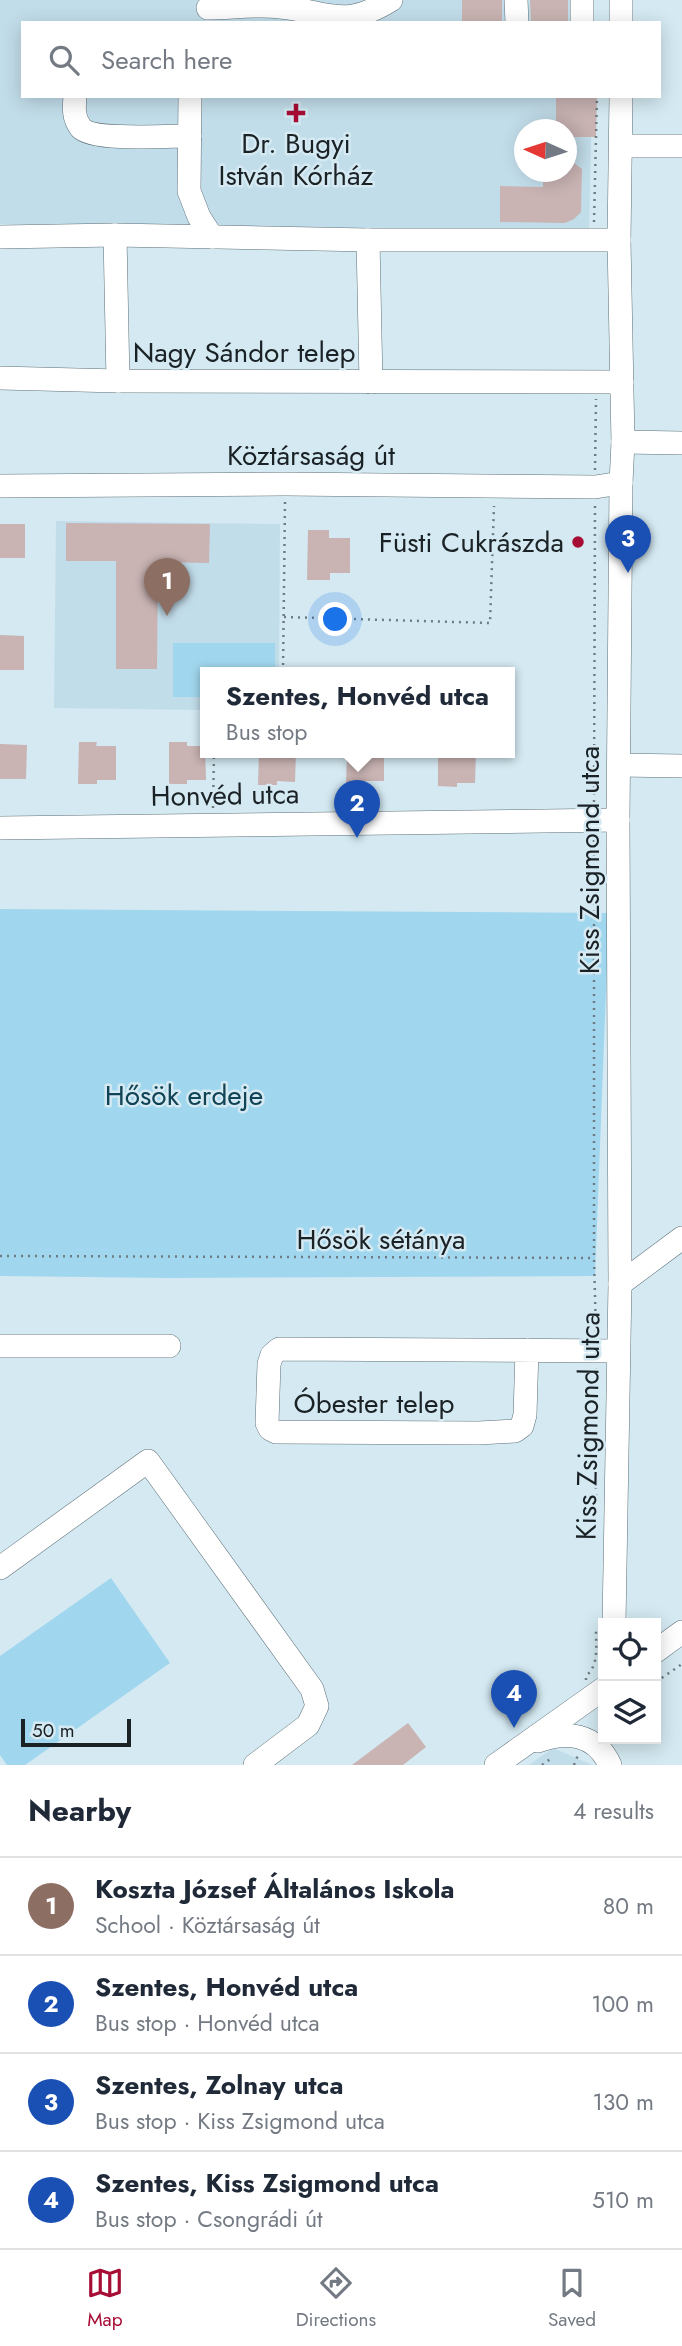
<!DOCTYPE html>
<html lang="en">
<head>
<meta charset="utf-8">
<style>
	body { margin:0; font-family:Jost,sans-serif; background:#f6f6f7; color:#1f2937 }
	.controls { position:absolute; right:21px; bottom:21px; display:grid; overflow:hidden; border-radius:0px; box-shadow:0 4px 18px #0003 }
	.controls button { width:63px; height:63px; display:grid; place-items:center; padding:0; border:0; border-bottom:2px solid #e0e1e3; background:#fff; color:#1f2937; font:35px sans-serif }
	.compass { position:absolute; left:514px; top:119px; width:63px; height:63px; border-radius:50%; background:#fff; box-shadow:0 4px 18px #0003; rotate:273deg }
	.scale { position:absolute; left:21px; bottom:18px; width:110px; box-sizing:border-box; padding-left:7px; border:4px solid #1b2226; border-top:0; font-size:19px; line-height:24px; white-space:nowrap; color:#1b2226; -webkit-text-stroke:5px #d4e9f2; paint-order:stroke }
	.you { position:absolute; left:336px; top:620px; width:24px; height:24px; margin:-18px; border:5px solid #fff; border-radius:50%; background:#1a73e8; box-shadow:0 0 0 10px #1a73e833 }
	.badge { display:grid; place-items:center; width:46px; height:46px; border-radius:50%; background:#a60c34; color:#fff; font-size:23px; font-weight:700 }
	.pin { position:absolute; translate:-50% -58px; filter:drop-shadow(0 2px 4px #0008) }
	.pin::after { content:''; position:absolute; top:37px; width:24px; height:21px; background:inherit; clip-path:polygon(0 0,100% 0,50% 100%) }
	.popup { position:absolute; left:200px; top:667px; width:315px; height:91px; box-sizing:border-box; display:grid; place-content:center; border-radius:0px; background:#fff; filter:drop-shadow(0 2px 5px #0005); font-size:23px; white-space:nowrap; color:#747a83 }
	.popup b { font-size:26px; color:#1f2937 }
	.popup::after { content:''; position:absolute; left:50%; top:100%; margin-left:-14px; border:14px solid transparent; border-top-color:#fff }
	.list { margin:0; padding:0; list-style:none }
	h2 { display:flex; justify-content:space-between; align-items:center; height:91px; margin:0; padding:0 28px; font-size:30px }
	h2 small { font-size:23px; font-weight:400; color:#747a83 }
	.list li { display:grid; grid-template-columns:46px 1fr auto; gap:21px; align-items:center; box-sizing:border-box; height:98px; padding:0 28px; border-top:2px solid #e0e1e3 }
	.list b { display:block; font-size:26px; white-space:nowrap }
	.list p { margin:0; font-size:23px; white-space:nowrap; color:#747a83 }
	.list em { font-size:23px; font-style:normal; color:#747a83 }
	.icon { flex:none; width:38px; height:38px; fill:none; stroke:currentColor; stroke-width:2; stroke-linecap:round; stroke-linejoin:round }
	.map { position:relative; flex:none; width:682px; height:1765px; overflow:hidden }
	.search { position:absolute; background:#fff; box-shadow:0 4px 18px #0003; left:21px; right:21px; top:21px; height:77px; display:flex; align-items:center; gap:18px; box-sizing:border-box; padding:0 24px; border-radius:0px; color:#747a83; font-size:26px }
	.sheet { height:483px; background:#fff }
	nav { display:flex; justify-content:space-around; align-items:center; box-sizing:border-box; height:98px; border-top:2px solid #e0e1e3; background:#fff; font-size:19px; color:#747a83 }
	nav a { display:grid; justify-items:center; gap:4px }
	nav .on { color:#a60c34 }
	.map>svg:first-child { display:block }
</style>
</head>
<body>
<div class="map">
<svg width="682" height="1765" viewBox="0 0 682 1765">
	<rect width="100%" height="100%" fill="#d4e9f2"/>
	<g fill="#c2ddea" fill-rule="evenodd">
		<path d="M0 0H577L576 23H23V96H592L589 230 0 224ZM524 130H566V172H524Z"/>
		<path d="M56 521 280 524 279 672H205V710L54 708Z"/>
		<path d="M553 1748 592 1765H529Z"/>
	</g>
	<g fill="#a1d7ee">
		<path d="M173 643H275V672H205V697H173Z"/>
		<path d="M0 909 609 913 595 1276 170 1278 0 1276Z"/>
		<path d="M111 1578 170 1663 25 1765H7L0 1755V1656Z"/>
	</g>
	<g fill="#c9b3b3">
		<rect x="462" y="0" width="40" height="23"/>
		<path d="M530 0H568V22H531Z"/>
		<path d="M556 96H597L596 137H566V130H556Z"/>
		<path d="M566 157 582 169 581 212 574 219 565 223 500 222V186L543 187V172H566Z"/>
		<path d="M66 523 210 524 209 563 158 562 157 669H116V561H66Z"/>
		<rect x="0" y="524" width="25" height="34"/>
		<path d="M308 530H329V538H350V573H330V580H307Z"/>
		<path d="M0 635 24 636V670H0Z"/>
		<path d="M79 742H97L96 746H116V780H97V784H78Z"/>
		<path d="M169 742H187V746H205L206 780H187V784H169Z"/>
		<path d="M0 744 27 745 26 779H0Z"/>
		<path d="M259 752H296L295 782 277 781V785H258Z"/>
		<path d="M347 752H384V781H365V785H346Z"/>
		<path d="M438 752H476L475 783H457V787L438 786Z"/>
		<path d="M408 1723 426 1747 403 1765H352Z"/>
	</g>
	<g fill="none" stroke-linecap="round" stroke-linejoin="round">
		<g stroke="#5e7078" stroke-width="24">
			<g id="minor">
				<path d="M516 0 517 23"/>
				<path d="M208 8C231 8 257 4 280 7 330 12 342 30 391 0"/>
				<path d="M582 23V0"/>
				<path d="M621 23V0"/>
				<path d="M75 96C74 108 73 118 81 128 93 141 169 136 190 136"/>
				<path d="M190 96 189 191 199 217 212 237"/>
				<path d="M621 146H682"/>
				<path d="M115 235 118 381"/>
				<path d="M0 237 115 235 368 240H619"/>
				<path d="M368 240 371 382"/>
				<path d="M0 378 118 381 622 382"/>
				<path d="M623 442 682 443"/>
				<path d="M0 486 285 484 595 487 621 483"/>
				<path d="M619 765 682 766"/>
				<path d="M0 828 618 820"/>
				<path d="M620 1284 682 1238"/>
				<path d="M0 1346H169"/>
				<path d="M527 1350 525 1415 522 1426 515 1431 479 1433 276 1432 270 1429 267 1423 269 1364 272 1355 279 1349 618 1351"/>
				<path d="M0 1568 148 1461 312 1689 317 1706 308 1725 255 1765"/>
				<path d="M614 1623 620 1284 618 820 621 483 623 442 619 240 621 96"/>
				<path d="M656 1651 682 1632"/>
				<path d="M538 1741C567 1730 596 1734 610 1765"/>
				<path d="M496 1765 603 1689"/>
			</g>
		</g>
		<g stroke="#6e7c82" stroke-width="2.5" stroke-dasharray="2 5" stroke-linecap="butt">
			<path d="M594 222 597 96"/>
			<path d="M595 470 596 399"/>
			<path d="M284 617 490 623 494 506"/>
			<path d="M283 672 285 501"/>
			<path d="M594 802 595 504"/>
			<path d="M213 808 214 752"/>
			<path d="M594 840V1258L596 1334"/>
			<path d="M0 1256 594 1258"/>
			<path d="M596 1368V1498"/>
			<path d="M586 1680V1676C599 1665 596 1647 596 1631"/>
			<path d="M656 1682 682 1664"/>
			<path d="M542 1765 553 1757"/>
			<path d="M574 1765 578 1755"/>
		</g>
		<use href="#minor" stroke="#fff" stroke-width="23"/>
	</g>
	<g fill="#a60c34" stroke="#d4e9f2" stroke-width="2.5">
		<path d="M292.5 102.5h7v7h7v7h-7v7h-7v-7h-7v-7h7z"/>
		<circle cx="578" cy="542" r="7"/>
	</g>
	<g text-anchor="middle" dominant-baseline="central" stroke-width="5" stroke-linejoin="round" paint-order="stroke">
		<g font-size="28" fill="#1b2226" stroke="#d4e9f2">
			<text x="296" y="143">Dr. Bugyi<tspan x="296" dy="32">István Kórház</tspan></text>
			<text x="564" y="542" text-anchor="end">Füsti Cukrászda</text>
		</g>
		<g font-size="28" fill="#1b2226" stroke="#d4e9f2">
			<text x="244" y="352">Nagy Sándor telep</text>
			<text x="311" y="455">Köztársaság út</text>
			<text transform="translate(225 795) rotate(-1)">Honvéd utca</text>
			<text transform="translate(589 860) rotate(-90)">Kiss Zsigmond utca</text>
			<text x="381" y="1239">Hősök sétánya</text>
			<text x="374" y="1403">Óbester telep</text>
			<text transform="translate(588 1426) rotate(-89)">Kiss Zsigmond utca</text>
		</g>
		<g font-size="28" fill="#104355" stroke="#d4e9f2">
			<text x="184" y="1095">Hősök erdeje</text>
		</g>
	</g>
</svg>
<div class="controls">
<button><svg class="icon" aria-label="locate" viewBox="0 0 24 24"><circle cx="12" cy="12" r="6"/><path d="M12 2v4M12 18v4M2 12h4M18 12h4"/></svg></button>
<button><svg class="icon" aria-label="layers" viewBox="0 0 24 24"><path d="M12 4l9 5-9 5-9-5zM3 14l9 5 9-5"/></svg></button>
</div>
<svg class="compass" viewBox="-18 -18 36 36"><path d="M0-13l5 13h-10z" fill="#e53935"/><path d="M0 13l5-13h-10z" fill="#747a83"/></svg>
<div class="scale">50 m</div>
<div class="you"></div>
<div class="pin badge" style="left:167px;top:616px;background:#8d6e63">1</div>
<div class="pin badge" style="left:357px;top:838px;background:#1a4fb4">2</div>
<div class="popup"><b>Szentes, Honvéd utca</b>Bus stop</div>
<div class="pin badge" style="left:628px;top:573px;background:#1a4fb4">3</div>
<div class="pin badge" style="left:514px;top:1728px;background:#1a4fb4">4</div>
<div class="search"><svg class="icon" aria-label="search" viewBox="0 0 24 24"><circle cx="10" cy="10" r="6"/><path d="M15 15l6 6"/></svg>Search here</div>
</div>
<section class="sheet">
<h2>Nearby<small>4 results</small></h2>
<ul class="list">
<li><span class="badge" style="background:#8d6e63">1</span><div><b>Koszta József Általános Iskola</b><p>School · Köztársaság út</p></div><em>80 m</em></li>
<li><span class="badge" style="background:#1a4fb4">2</span><div><b>Szentes, Honvéd utca</b><p>Bus stop · Honvéd utca</p></div><em>100 m</em></li>
<li><span class="badge" style="background:#1a4fb4">3</span><div><b>Szentes, Zolnay utca</b><p>Bus stop · Kiss Zsigmond utca</p></div><em>130 m</em></li>
<li><span class="badge" style="background:#1a4fb4">4</span><div><b>Szentes, Kiss Zsigmond utca</b><p>Bus stop · Csongrádi út</p></div><em>510 m</em></li>
</ul>
</section>
<nav>
<a class="on"><svg class="icon" aria-label="map" viewBox="0 0 24 24"><path d="M3 6l6-2 6 2 6-2v14l-6 2-6-2-6 2zM9 4v14M15 6v14"/></svg>Map</a>
<a><svg class="icon" aria-label="directions" viewBox="0 0 24 24"><path d="M12 3l9 9-9 9-9-9zM9 14v-3h6M13 9l2 2-2 2"/></svg>Directions</a>
<a><svg class="icon" aria-label="saved" viewBox="0 0 24 24"><path d="M7 4h10v16l-5-4-5 4z"/></svg>Saved</a>
</nav>
</body>
</html>
